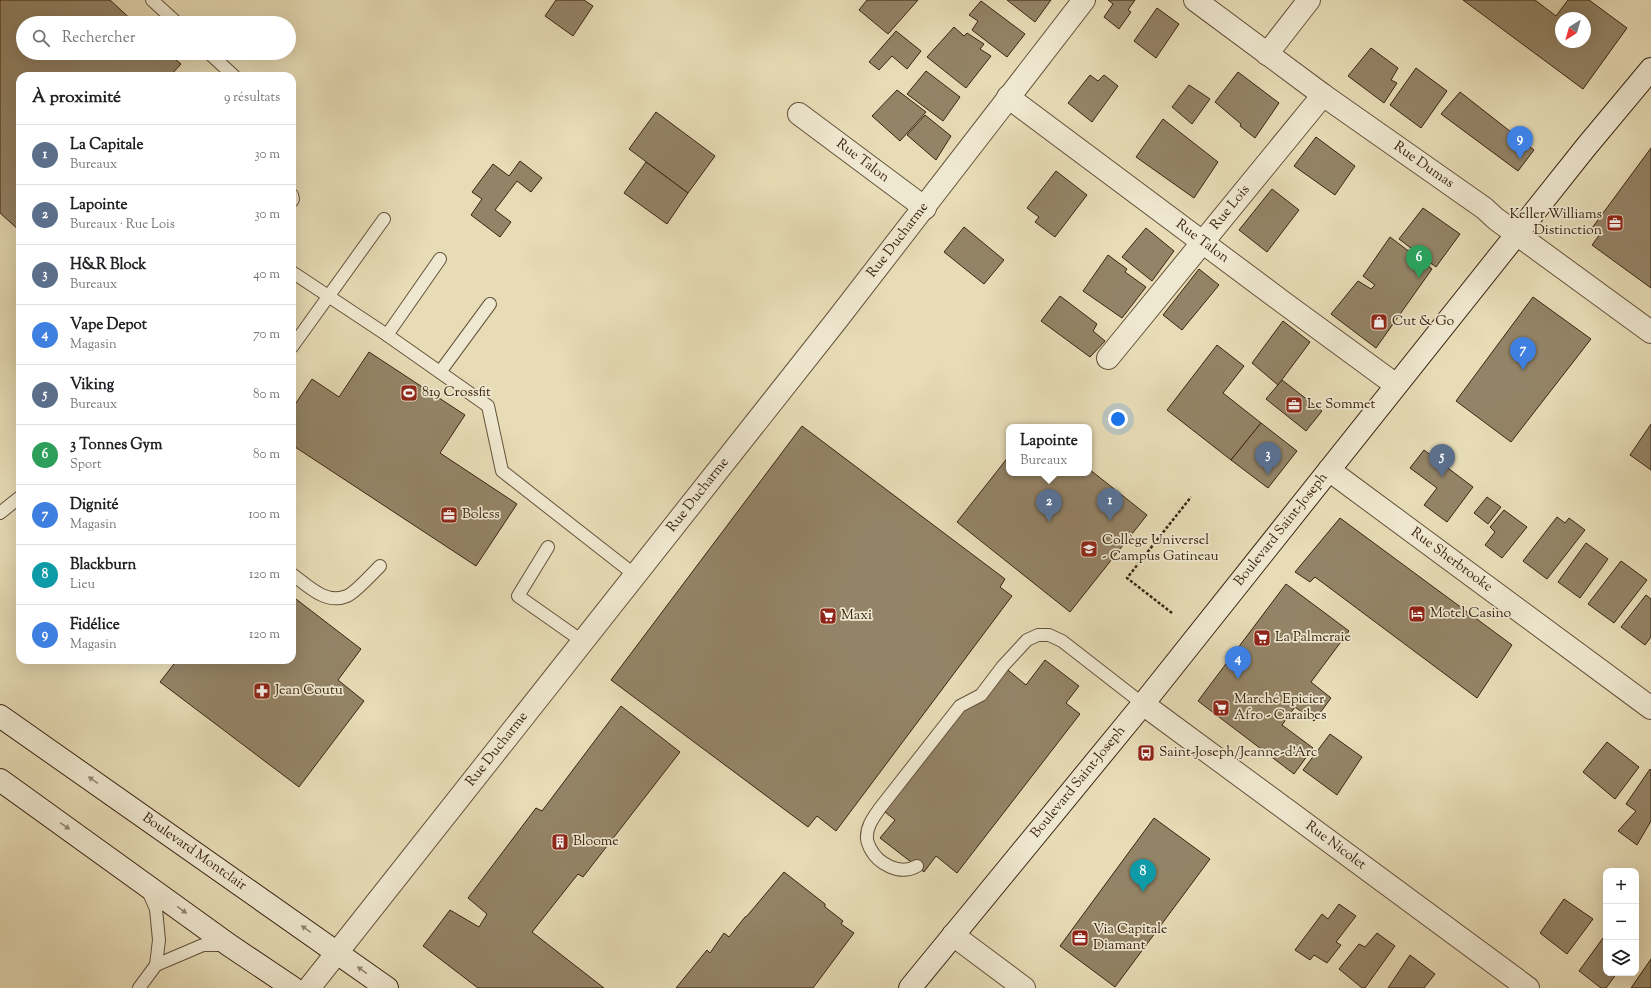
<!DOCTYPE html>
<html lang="fr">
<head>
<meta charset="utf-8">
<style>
	body { margin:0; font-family:"Sorts Mill Goudy",serif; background:#f6f6f6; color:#202124 }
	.controls { position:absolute; right:12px; bottom:12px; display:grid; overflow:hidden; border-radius:8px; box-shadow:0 4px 16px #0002 }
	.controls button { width:36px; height:36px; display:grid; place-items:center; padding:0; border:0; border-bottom:1px solid #e0e0e0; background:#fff; color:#202124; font:20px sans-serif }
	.compass { position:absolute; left:1555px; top:12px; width:36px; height:36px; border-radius:50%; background:#fff; box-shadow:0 4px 16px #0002; rotate:217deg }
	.you { position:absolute; left:1118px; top:419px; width:14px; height:14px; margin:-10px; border:3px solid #fff; border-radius:50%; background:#1a73e8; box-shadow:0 0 0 6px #1a73e833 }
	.badge { display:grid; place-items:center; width:26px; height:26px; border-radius:50%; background:#0b8043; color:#fff; font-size:13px; font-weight:700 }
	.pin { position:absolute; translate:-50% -33px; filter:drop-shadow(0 1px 2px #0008) }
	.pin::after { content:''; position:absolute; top:21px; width:14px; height:12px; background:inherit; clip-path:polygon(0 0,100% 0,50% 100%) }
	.popup { position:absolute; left:1006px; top:424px; width:86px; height:52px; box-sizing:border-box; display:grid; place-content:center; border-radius:8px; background:#fff; filter:drop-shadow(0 1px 3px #0005); font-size:13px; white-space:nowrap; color:#757577 }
	.popup b { font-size:15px; color:#202124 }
	.popup::after { content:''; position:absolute; left:50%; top:100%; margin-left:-8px; border:8px solid transparent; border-top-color:#fff }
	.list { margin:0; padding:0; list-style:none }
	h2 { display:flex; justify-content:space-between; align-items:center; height:52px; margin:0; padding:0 16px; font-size:17px }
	h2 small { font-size:13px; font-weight:400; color:#757577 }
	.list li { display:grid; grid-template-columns:26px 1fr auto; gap:12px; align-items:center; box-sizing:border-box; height:60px; padding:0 16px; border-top:1px solid #e0e0e0 }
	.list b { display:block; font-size:15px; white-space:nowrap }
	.list p { margin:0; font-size:13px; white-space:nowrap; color:#757577 }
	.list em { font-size:13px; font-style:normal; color:#757577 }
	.icon { flex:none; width:22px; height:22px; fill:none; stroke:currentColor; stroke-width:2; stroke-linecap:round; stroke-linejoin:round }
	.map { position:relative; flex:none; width:1651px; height:988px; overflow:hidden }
	.search { position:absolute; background:#fff; box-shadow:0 4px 16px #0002; left:16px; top:16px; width:280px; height:44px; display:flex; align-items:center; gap:10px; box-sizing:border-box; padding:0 14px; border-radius:22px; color:#757577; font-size:15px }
	.panel { position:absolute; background:#fff; box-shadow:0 4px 16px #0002; left:16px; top:72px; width:280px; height:592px; border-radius:12px }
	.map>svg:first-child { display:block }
</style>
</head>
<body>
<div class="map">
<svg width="1651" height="988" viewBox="0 0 1651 988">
	<rect width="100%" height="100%" fill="#e7dcb6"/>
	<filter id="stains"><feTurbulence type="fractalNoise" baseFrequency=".005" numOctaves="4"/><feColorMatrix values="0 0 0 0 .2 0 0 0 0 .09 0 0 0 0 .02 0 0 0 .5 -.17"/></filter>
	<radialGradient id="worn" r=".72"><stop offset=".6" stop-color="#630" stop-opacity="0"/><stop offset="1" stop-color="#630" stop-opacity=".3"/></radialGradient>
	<g fill="#948467" stroke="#3b2412" fill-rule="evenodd">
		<path d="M0 0H110L135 23H23V53H168L181 64 170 76H20V231L0 213Z"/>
		<path d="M556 0H584L593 6 573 36 545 16Z"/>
		<path d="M867 0H918L888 34 859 10Z"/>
		<path d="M1007 0H1051L1035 22Z"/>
		<path d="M1108 0H1135L1128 10 1131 12 1119 29 1104 17 1113 4Z"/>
		<path d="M1463 0H1535L1556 16 1568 0H1589L1627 28 1583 89ZM1561 18H1585V42H1561Z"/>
		<path d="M981 1 1025 34 1007 57 972 30 978 21 969 15Z"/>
		<path d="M1157 8 1179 24 1156 58 1134 41Z"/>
		<path d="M954 27 964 36 967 33 984 44 980 49 991 56 966 88 927 57Z"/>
		<path d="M896 31 921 51 907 69 892 56 879 70 869 62Z"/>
		<path d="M1371 48 1398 68 1391 80 1397 83 1384 103 1348 76Z"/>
		<path d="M1416 68 1447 91 1421 128 1390 105Z"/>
		<path d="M926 71 960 97 943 121 907 94Z"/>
		<path d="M1238 72 1279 103 1255 138 1240 126 1241 124 1215 102Z"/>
		<path d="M1090 75 1098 81 1104 75 1118 86 1092 122 1068 103Z"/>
		<path d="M1189 85 1210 99 1192 124 1172 107Z"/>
		<path d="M897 90 926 112 900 141 872 116Z"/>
		<path d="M1460 92 1534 150 1518 171 1441 114Z"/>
		<path d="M656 112 715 156 688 193 629 149Z"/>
		<path d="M925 115 951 136 936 160 907 135Z"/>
		<path d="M1163 119 1218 162 1194 198 1136 157Z"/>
		<path d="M1316 137 1355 166 1335 195 1294 166Z"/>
		<path d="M1651 148V288L1592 245 1600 234 1592 228Z"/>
		<path d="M520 161 542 178 531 192 517 181 495 210 511 222 500 237 471 215 482 199 472 192 493 164 509 176Z"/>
		<path d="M646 162 688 193 667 224 624 193Z"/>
		<path d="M1056 171 1087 195 1055 237 1035 222 1039 217 1027 208Z"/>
		<path d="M1272 189 1299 210 1267 252 1239 230Z"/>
		<path d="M1423 208 1460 234 1436 267 1399 239Z"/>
		<path d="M964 227 1004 260 984 284 944 252Z"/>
		<path d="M1146 228 1174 251 1152 281 1122 257Z"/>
		<path d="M1390 237 1432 269 1376 348 1331 314 1358 281 1371 289 1375 285 1363 276Z"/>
		<path d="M1108 255 1127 269 1125 272 1146 287 1122 318 1083 291Z"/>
		<path d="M1199 269 1219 285 1182 330 1163 315Z"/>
		<path d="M1060 296 1097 324 1093 331 1105 341 1090 357 1041 321Z"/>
		<path d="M1533 297 1591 339 1511 442 1456 401Z"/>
		<path d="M1283 321 1310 342 1278 385 1252 363Z"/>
		<path d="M1217 345 1244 366 1223 393 1261 423 1231 460 1167 410Z"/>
		<path d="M369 352 465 415 440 453 517 504 476 566 292 445V409L312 379 339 397Z"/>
		<path d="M1282 380 1322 411 1306 431 1266 399Z"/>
		<path d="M1261 423 1297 451 1268 488 1231 460Z"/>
		<path d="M1651 424V470L1630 455Z"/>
		<path d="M802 426 1005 579 1000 587 1012 596 836 831 817 816 808 827 611 680Z"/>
		<path d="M1424 450 1473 487 1447 522 1424 505 1437 488 1410 468Z"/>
		<path d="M1009 456V473H1089V469L1147 515 1070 612 957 522Z"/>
		<path d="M1487 497 1501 507 1488 524 1474 513Z"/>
		<path d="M1504 510 1527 527 1502 558 1485 545 1495 532 1490 527Z"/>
		<path d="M1557 517 1565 523 1569 518 1585 530 1547 579 1523 561Z"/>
		<path d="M1340 518 1512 645 1477 698 1315 577 1310 582 1295 572Z"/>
		<path d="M1586 543 1608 559 1580 598 1558 582Z"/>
		<path d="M1621 561 1647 580 1614 623 1588 604Z"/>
		<path d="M1286 584 1349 631 1311 682 1331 698 1314 721 1295 707 1282 725 1313 748 1294 774 1198 701Z"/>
		<path d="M1646 595 1651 599V637L1645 645 1621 627Z"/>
		<path d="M292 596 361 649 338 680 364 701 299 787 160 682 177 660H292Z"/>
		<path d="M1045 660 1079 686 1066 703 1080 714 957 873 936 856 924 872 880 838 895 820 880 808 960 706 981 695 1003 666 1026 685Z"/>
		<path d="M621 706 680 752 583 877 578 874 532 932 604 988H478L423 946 450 910 479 927 487 914 468 898 536 808 542 811Z"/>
		<path d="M1330 734 1362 757 1337 795 1303 770Z"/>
		<path d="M1607 742 1639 767 1615 799 1583 772Z"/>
		<path d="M1650 769 1651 770V821L1637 845 1618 831 1636 811 1626 804Z"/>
		<path d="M1154 818 1210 859 1115 987 1060 946Z"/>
		<path d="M784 872 825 904V907L843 921 841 924 854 933 813 988H676L707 950 710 953 724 933 729 937 745 917 747 916Z"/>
		<path d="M1564 899 1593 919 1567 954 1540 933Z"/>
		<path d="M1339 904 1356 916 1336 942 1341 945 1327 963 1314 955 1310 960 1295 950 1322 914 1328 919Z"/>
		<path d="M1377 933 1395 946 1365 988H1362L1339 969 1359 944 1365 947Z"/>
		<path d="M1603 938 1606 940V973H1617L1606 988H1601L1579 971Z"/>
		<path d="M1410 955 1435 974 1424 988H1388Z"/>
		<path d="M1651 959V988H1631Z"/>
	</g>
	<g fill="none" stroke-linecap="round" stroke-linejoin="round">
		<g stroke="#66523b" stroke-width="14">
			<g id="lane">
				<path d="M152 0 177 23"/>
				<path d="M209 53 234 76"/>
				<path d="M292 195 293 199 292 201"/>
				<path d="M292 272 387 335 488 406 502 471 635 575"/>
				<path d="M387 335 440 259"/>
				<path d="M292 347 384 219"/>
				<path d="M440 372 490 304"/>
				<path d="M0 513 20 497"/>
				<path d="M548 547 518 596 582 641"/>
				<path d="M292 574C308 586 326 605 347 596 355 593 373 573 380 566"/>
				<path d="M917 866C900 876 878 864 870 848 869 845 867 842 867 839 866 827 873 818 880 808L960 706 981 695 1003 666 1027 640 1038 635H1049L1062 641 1143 704"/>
				<path d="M156 965 203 945H227"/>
				<path d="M139 988 156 965 159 940 156 909 148 891"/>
			</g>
		</g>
		<g stroke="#66523b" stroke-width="24">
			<g id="street">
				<path id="s1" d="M1195 0 1323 95 1484 208 1496 219 1651 332"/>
				<path d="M1267 54 1309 0"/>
				<path id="s2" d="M1008 97 1284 303 1396 385"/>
				<path id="s3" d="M799 114 925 208"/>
				<path id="s4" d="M1108 358 1323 95"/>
				<path id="s5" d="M1329 470 1651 708"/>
				<path id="s6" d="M1143 704 1528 988"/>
				<path d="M953 935 1024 988"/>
				<path id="s7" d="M309 988 836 321 1084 0"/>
			</g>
		</g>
		<g stroke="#3b2412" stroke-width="24">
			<g id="secondary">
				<path id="s8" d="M0 716 387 988"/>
				<path d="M0 780 229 945 293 988"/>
				<path id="s9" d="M910 988 1143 704 1586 147 1651 69"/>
			</g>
		</g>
		<path stroke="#3b2412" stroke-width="2.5" stroke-dasharray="3 2" stroke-linecap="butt" d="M1172 613 1127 578 1191 497"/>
		<use href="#lane" stroke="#efe8d0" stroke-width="12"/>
		<use href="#street" stroke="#efe8d0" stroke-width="22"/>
		<use href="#secondary" stroke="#efe8d0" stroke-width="22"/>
	</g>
	<defs><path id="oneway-solid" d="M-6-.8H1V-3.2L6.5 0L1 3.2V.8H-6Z"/></defs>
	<g fill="#958671">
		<use href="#oneway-solid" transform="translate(93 780) rotate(-145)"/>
		<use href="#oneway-solid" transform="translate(65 826) rotate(35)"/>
		<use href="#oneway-solid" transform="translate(182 910) rotate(36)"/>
		<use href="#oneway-solid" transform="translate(306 929) rotate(-145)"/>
		<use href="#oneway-solid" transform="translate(362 970) rotate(-144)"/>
	</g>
	<defs>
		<g id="office-square" transform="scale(0.9)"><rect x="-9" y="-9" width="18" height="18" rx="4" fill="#8f2418" stroke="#efe8d0"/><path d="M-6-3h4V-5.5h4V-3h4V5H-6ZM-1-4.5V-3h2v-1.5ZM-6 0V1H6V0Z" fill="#fff"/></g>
		<g id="shop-square" transform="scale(0.9)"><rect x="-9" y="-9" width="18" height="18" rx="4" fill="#8f2418" stroke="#efe8d0"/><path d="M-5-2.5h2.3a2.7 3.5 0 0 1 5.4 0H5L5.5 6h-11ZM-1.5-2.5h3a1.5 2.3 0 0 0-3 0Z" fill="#fff"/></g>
		<g id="stadium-square" transform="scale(0.9)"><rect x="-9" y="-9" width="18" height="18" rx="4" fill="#8f2418" stroke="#efe8d0"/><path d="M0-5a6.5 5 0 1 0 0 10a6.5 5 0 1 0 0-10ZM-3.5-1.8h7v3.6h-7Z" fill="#fff"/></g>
		<g id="university-square" transform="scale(0.9)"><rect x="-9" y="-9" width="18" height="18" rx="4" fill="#8f2418" stroke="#efe8d0"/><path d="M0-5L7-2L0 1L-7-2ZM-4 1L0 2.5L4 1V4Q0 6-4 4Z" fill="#fff"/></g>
		<g id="hotel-square" transform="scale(0.9)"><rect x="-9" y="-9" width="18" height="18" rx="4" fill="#8f2418" stroke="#efe8d0"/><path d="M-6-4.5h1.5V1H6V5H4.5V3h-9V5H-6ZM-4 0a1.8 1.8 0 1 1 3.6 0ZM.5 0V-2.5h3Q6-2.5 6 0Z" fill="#fff"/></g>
		<g id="supermarket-square" transform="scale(0.9)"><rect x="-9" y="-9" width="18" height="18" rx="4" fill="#8f2418" stroke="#efe8d0"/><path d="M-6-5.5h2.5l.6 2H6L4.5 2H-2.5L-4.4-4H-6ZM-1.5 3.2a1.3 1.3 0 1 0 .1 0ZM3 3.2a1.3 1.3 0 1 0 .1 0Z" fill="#fff"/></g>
		<g id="pharmacy-square" transform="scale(0.9)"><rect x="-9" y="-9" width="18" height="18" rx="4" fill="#8f2418" stroke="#efe8d0"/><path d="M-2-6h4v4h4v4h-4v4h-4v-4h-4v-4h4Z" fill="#fff"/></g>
		<g id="bus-square" transform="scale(0.9)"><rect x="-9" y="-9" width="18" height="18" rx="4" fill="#8f2418" stroke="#efe8d0"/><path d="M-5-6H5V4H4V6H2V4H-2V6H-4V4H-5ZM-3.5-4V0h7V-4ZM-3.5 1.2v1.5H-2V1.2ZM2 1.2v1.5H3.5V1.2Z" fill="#fff"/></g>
		<g id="building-square" transform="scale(0.9)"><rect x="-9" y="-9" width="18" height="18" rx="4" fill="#8f2418" stroke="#efe8d0"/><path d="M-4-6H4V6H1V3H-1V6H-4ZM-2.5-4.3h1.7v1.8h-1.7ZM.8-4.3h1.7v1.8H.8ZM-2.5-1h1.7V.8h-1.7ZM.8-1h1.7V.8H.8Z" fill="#fff"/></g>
	</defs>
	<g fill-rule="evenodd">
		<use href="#office-square" x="1615" y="223"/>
		<use href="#shop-square" x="1379" y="322"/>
		<use href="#stadium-square" x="409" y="393"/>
		<use href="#office-square" x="1294" y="405"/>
		<use href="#office-square" x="449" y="515"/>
		<use href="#university-square" x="1089" y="549"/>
		<use href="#hotel-square" x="1417" y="614"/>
		<use href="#supermarket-square" x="828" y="616"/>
		<use href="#supermarket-square" x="1262" y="638"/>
		<use href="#pharmacy-square" x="262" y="691"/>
		<use href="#supermarket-square" x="1221" y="708"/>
		<use href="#bus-square" x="1146" y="753"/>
		<use href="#building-square" x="560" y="842"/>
		<use href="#office-square" x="1080" y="938"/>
	</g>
	<g text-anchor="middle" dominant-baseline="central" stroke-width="3.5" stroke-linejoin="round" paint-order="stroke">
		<g font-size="14" fill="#3b2412" stroke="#efe8d0">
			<text stroke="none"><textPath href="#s3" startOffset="79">Rue Talon</textPath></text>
			<text stroke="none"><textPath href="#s1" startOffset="282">Rue Dumas</textPath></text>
			<text stroke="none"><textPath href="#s4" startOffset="194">Rue Lois</textPath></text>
			<text stroke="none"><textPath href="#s7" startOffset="952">Rue Ducharme</textPath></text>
			<text stroke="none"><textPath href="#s2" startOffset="242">Rue Talon</textPath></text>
			<text stroke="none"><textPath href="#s7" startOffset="628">Rue Ducharme</textPath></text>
			<text stroke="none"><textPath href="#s9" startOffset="590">Boulevard Saint-Joseph</textPath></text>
			<text stroke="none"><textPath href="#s5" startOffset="152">Rue Sherbrooke</textPath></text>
			<text stroke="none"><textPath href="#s7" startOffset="304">Rue Ducharme</textPath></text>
			<text stroke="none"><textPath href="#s9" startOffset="266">Boulevard Saint-Joseph</textPath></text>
			<text stroke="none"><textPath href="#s6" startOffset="239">Rue Nicolet</textPath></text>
			<text stroke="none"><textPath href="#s8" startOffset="237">Boulevard Montclair</textPath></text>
		</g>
		<g font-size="14" fill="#3b2412" stroke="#efe8d0" text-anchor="start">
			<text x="1602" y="215" text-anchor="end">Keller Williams<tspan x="1602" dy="16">Distinction</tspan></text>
			<text x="1392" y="322">Cut &amp; Go</text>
			<text x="422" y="393">819 Crossfit</text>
			<text x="1307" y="405">Le Sommet</text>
			<text x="462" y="515">Boless</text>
			<text x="1102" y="541">Collège Universel<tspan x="1102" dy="16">- Campus Gatineau</tspan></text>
			<text x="1430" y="614">Motel Casino</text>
			<text x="841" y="616">Maxi</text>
			<text x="1275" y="638">La Palmeraie</text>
			<text x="275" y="691">Jean Coutu</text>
			<text x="1234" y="700">Marché Epicier<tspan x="1234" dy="16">Afro - Caraibes</tspan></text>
			<text x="1159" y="753">Saint-Joseph/Jeanne-d'Arc</text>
			<text x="573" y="842">Bloome</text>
			<text x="1093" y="930">Via Capitale<tspan x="1093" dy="16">Diamant</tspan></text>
		</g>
	</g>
	<rect width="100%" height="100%" filter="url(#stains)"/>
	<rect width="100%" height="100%" fill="url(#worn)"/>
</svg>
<div class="controls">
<button>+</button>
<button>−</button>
<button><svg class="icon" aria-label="layers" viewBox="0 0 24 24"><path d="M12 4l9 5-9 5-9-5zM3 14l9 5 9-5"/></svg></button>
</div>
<svg class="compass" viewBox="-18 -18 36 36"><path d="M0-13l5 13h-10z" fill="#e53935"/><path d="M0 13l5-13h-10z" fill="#757577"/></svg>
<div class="you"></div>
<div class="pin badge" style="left:1110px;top:521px;background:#5c6f8a">1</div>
<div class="pin badge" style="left:1049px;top:522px;background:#5c6f8a">2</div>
<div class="popup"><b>Lapointe</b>Bureaux</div>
<div class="pin badge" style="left:1268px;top:475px;background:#5c6f8a">3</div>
<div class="pin badge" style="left:1238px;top:679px;background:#3f7fe0">4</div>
<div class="pin badge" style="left:1442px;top:477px;background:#5c6f8a">5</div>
<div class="pin badge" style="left:1419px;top:278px;background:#2e9e5b">6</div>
<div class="pin badge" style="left:1523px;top:370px;background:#3f7fe0">7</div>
<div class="pin badge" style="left:1143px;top:892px;background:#0f9aa8">8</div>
<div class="pin badge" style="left:1520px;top:159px;background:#3f7fe0">9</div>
<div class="search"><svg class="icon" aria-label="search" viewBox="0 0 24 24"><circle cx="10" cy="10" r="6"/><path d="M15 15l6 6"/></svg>Rechercher</div>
<section class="panel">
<h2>À proximité<small>9 résultats</small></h2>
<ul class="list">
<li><span class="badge" style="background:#5c6f8a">1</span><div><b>La Capitale</b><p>Bureaux</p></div><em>30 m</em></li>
<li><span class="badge" style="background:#5c6f8a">2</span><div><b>Lapointe</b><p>Bureaux · Rue Lois</p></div><em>30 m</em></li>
<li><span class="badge" style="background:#5c6f8a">3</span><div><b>H&amp;R Block</b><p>Bureaux</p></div><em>40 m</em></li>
<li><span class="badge" style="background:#3f7fe0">4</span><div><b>Vape Depot</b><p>Magasin</p></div><em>70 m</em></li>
<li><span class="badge" style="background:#5c6f8a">5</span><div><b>Viking</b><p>Bureaux</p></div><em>80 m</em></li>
<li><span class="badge" style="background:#2e9e5b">6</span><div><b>3 Tonnes Gym</b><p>Sport</p></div><em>80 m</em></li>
<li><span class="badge" style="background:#3f7fe0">7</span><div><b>Dignité</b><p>Magasin</p></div><em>100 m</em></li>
<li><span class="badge" style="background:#0f9aa8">8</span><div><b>Blackburn</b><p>Lieu</p></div><em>120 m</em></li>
<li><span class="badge" style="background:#3f7fe0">9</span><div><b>Fidélice</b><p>Magasin</p></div><em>120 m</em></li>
</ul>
</section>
</div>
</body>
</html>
